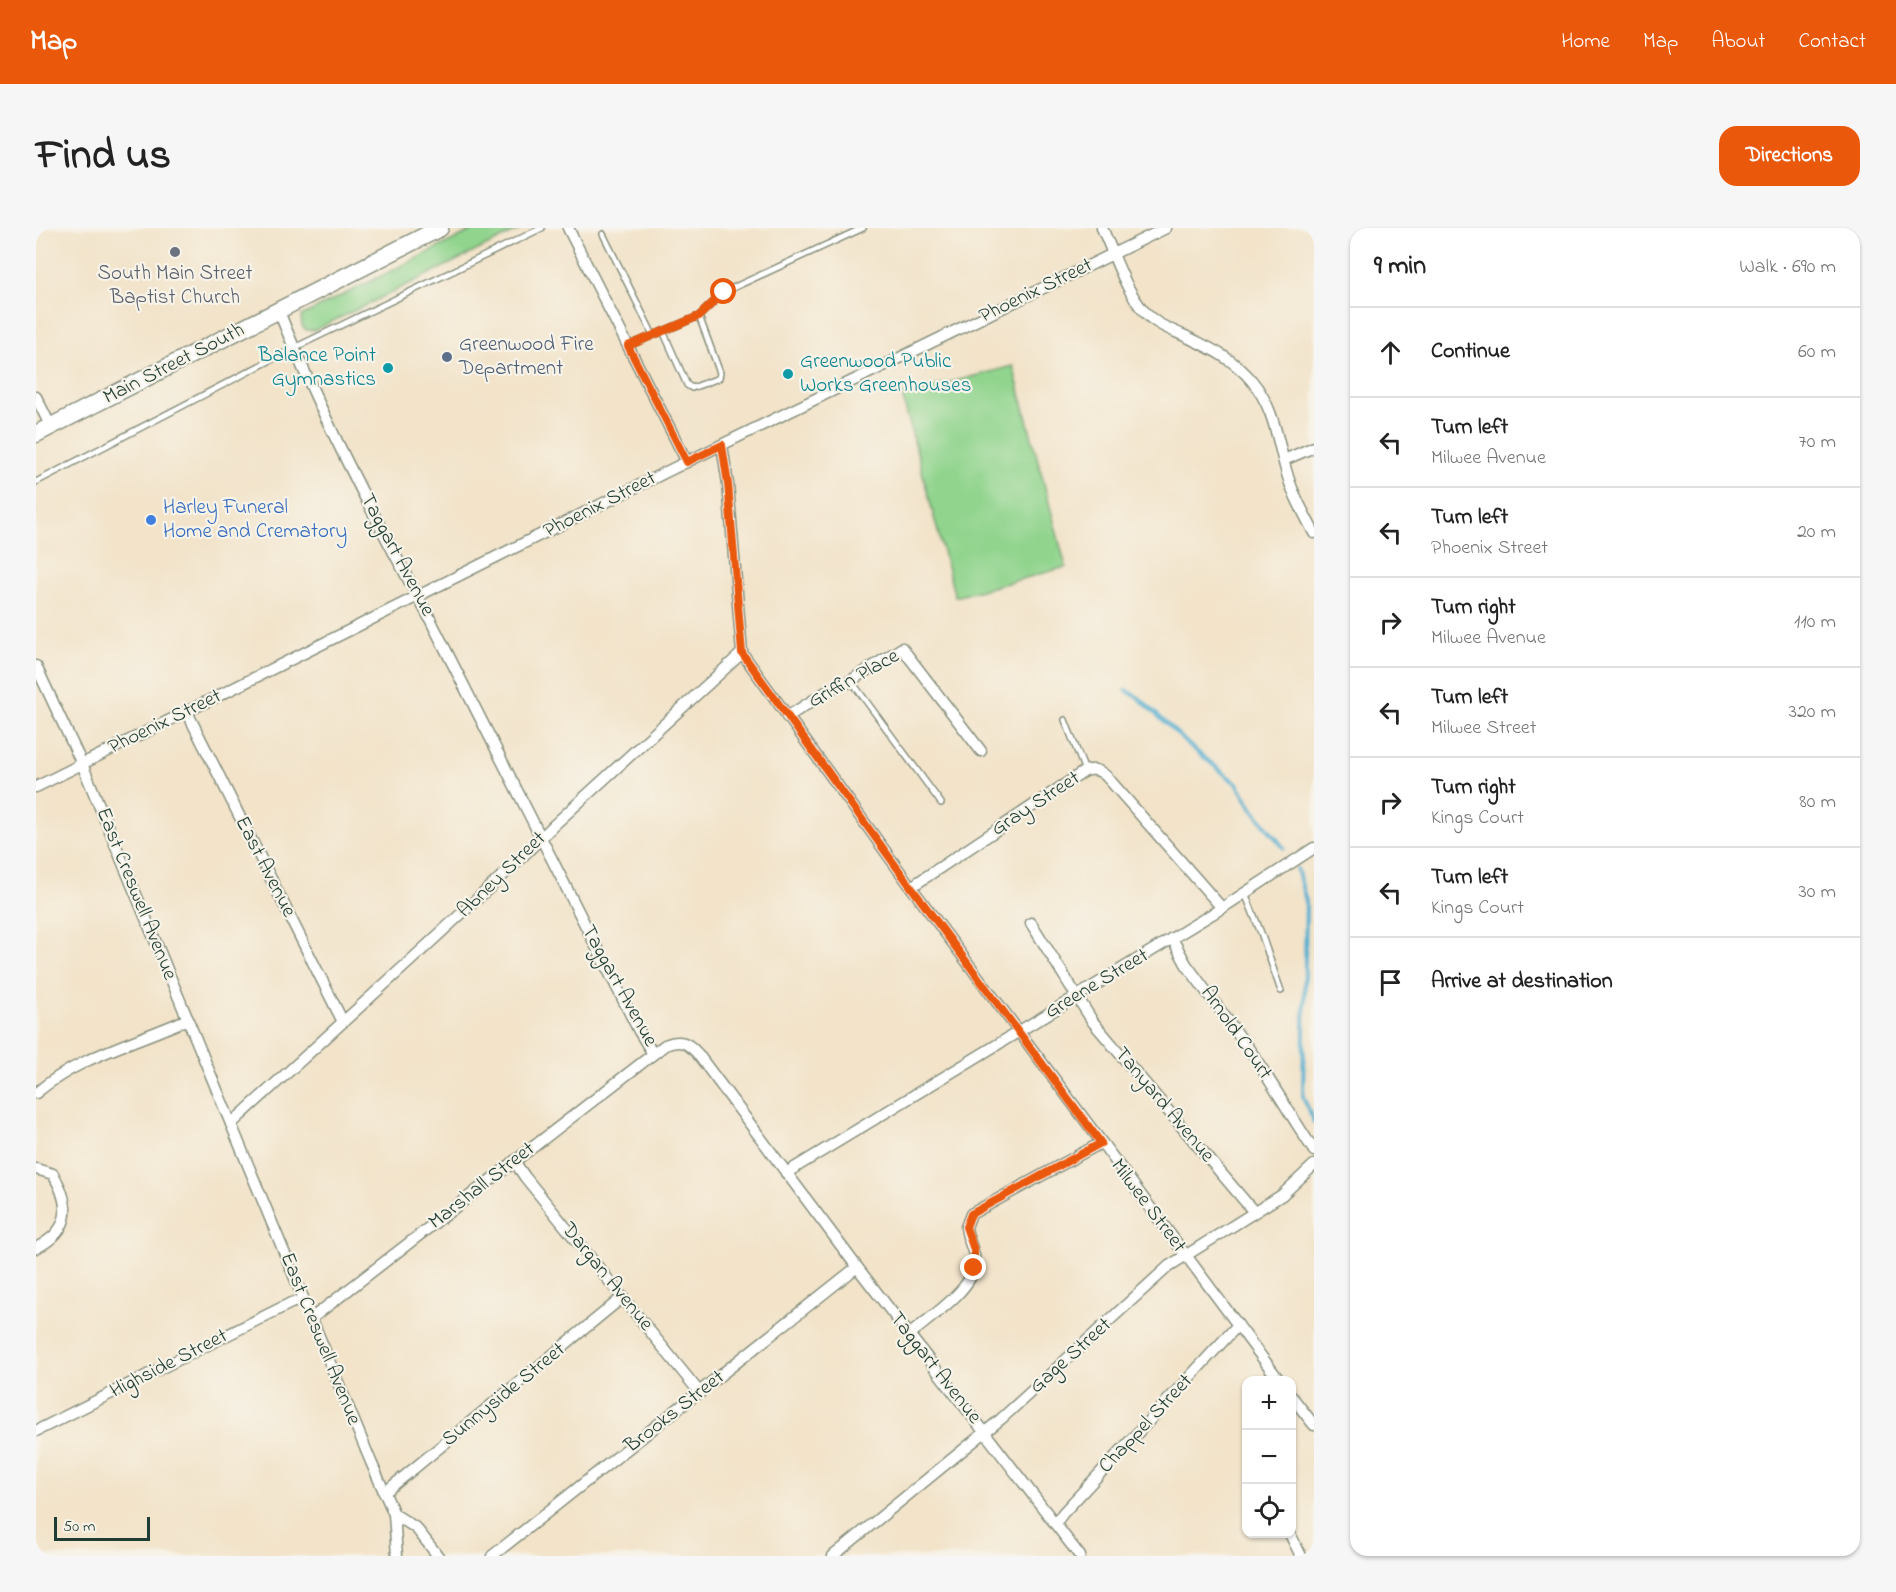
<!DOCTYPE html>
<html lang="en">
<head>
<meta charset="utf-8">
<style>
	body { margin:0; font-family:"Indie Flower",sans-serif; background:#f6f6f6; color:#222 }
	.controls { position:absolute; right:18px; bottom:18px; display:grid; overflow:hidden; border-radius:12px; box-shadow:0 2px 4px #0004 }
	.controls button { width:54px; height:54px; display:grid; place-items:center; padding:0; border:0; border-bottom:2px solid #e0e0e0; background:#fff; color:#222; font:30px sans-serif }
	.scale { position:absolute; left:18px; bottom:15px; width:96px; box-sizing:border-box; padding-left:6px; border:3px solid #1f3d34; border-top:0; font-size:16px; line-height:21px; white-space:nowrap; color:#1f3d34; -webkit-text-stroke:4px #f7f3e8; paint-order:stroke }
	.stop { position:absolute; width:18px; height:18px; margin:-14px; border:4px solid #ea580c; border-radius:50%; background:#fff }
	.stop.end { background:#ea580c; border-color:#fff; box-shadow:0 2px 6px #0008 }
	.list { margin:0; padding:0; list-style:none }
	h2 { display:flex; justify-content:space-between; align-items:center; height:78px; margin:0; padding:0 24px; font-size:26px }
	h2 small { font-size:20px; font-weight:400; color:#767676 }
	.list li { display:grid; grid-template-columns:39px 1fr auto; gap:18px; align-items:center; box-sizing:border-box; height:90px; padding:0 24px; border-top:2px solid #e0e0e0 }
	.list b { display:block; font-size:22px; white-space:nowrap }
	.list p { margin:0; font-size:20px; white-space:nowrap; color:#767676 }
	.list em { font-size:20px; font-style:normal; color:#767676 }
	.icon { flex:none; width:33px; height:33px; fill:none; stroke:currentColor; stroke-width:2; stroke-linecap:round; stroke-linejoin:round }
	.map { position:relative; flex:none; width:1278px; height:1328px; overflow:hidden; border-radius:18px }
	header { display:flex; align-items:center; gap:36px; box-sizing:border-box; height:84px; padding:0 30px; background:#ea580c; color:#fff }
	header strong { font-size:28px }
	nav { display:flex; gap:33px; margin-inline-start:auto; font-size:21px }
	.intro { display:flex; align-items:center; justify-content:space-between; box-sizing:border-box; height:144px; padding:0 36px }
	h1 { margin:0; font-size:42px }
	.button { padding:15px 27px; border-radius:18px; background:#ea580c; color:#fff; font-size:21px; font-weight:700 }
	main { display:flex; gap:36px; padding:0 36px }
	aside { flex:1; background:#fff; border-radius:18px; box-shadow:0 2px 4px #0004 }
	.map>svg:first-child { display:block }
</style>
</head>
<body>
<header>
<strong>Map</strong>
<nav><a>Home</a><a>Map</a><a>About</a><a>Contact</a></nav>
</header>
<div class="intro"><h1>Find us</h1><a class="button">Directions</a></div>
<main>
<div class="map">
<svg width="1278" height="1328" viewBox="0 0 1278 1328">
	<rect width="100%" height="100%" fill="#f7f3e8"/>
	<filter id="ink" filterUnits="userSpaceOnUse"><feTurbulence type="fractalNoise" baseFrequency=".0167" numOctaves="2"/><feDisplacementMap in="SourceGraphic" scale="12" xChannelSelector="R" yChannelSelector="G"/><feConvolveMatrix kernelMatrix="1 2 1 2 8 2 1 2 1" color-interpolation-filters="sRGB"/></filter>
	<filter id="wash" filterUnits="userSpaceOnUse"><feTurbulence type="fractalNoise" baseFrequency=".008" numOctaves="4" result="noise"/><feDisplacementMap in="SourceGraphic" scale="24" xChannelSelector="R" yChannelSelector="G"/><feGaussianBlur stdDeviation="1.35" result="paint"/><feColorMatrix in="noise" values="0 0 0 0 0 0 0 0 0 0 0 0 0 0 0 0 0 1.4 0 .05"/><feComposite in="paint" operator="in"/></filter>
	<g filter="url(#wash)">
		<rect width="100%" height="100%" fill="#f2e3c9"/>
		<g fill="#90d48d" stroke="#588860" stroke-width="1.5">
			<path d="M441 0H487L279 102H270L266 98 265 88Z"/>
			<path d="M977 138 1030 339 919 369 866 167Z"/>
		</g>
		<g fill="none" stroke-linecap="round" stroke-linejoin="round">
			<g stroke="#52afd0" stroke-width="4">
				<path d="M1090 462 1103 470 1154 518 1201 556 1218 583 1248 620"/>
				<path d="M1261 641 1270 673 1267 869 1278 894"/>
			</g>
		</g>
	</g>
	<g filter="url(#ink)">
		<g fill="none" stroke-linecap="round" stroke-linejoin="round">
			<g stroke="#88907e" stroke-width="8">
				<g id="service">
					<path d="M567 6 617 107"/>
					<path d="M627 103 651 157 656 160 683 150 684 145 663 88"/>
					<path d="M592 118 663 88 688 64 827 0"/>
					<path d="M0 254 258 120 506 0"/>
					<path d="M812 455 819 458 905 575"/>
					<path d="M1029 492 1049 543"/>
					<path d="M1209 665 1225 705 1245 763"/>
				</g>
			</g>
			<g stroke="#88907e" stroke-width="13">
				<g id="minor">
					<path d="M532 0 651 234"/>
					<path d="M1066 0C1079 28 1092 72 1116 91 1126 99 1138 103 1149 108 1174 120 1198 131 1216 153 1241 183 1242 221 1254 255 1260 272 1270 289 1278 305"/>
					<path d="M242 81C284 186 338 290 393 389L603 803 617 826"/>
					<path d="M0 169 15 199"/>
					<path d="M686 217 692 256 706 425"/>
					<path d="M1248 232 1278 219"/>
					<path d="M706 425 875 659 1243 1152"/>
					<path d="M0 438 46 536 335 1234 358 1286 361 1328"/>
					<path d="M151 484 307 794"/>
					<path d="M751 489 801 457 811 455 866 420 945 523"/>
					<path d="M0 559 632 243 1130 0"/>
					<path d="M875 659 1049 543C1058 540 1064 542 1071 549L1186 680"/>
					<path d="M995 695 1057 794 1218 984"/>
					<path d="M1136 710 1150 736 1218 828 1278 923"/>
					<path d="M0 865C44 828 101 814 152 791"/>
					<path d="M195 896 374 733 478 637 517 598 706 425"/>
					<path d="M478 933 489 949 664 1165"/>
					<path d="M0 941 17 946C35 977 36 1002 0 1020"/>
					<path d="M750 945 1186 680 1278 620"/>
					<path d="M276 1090 629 817C644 811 651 814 661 825L821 1039 1044 1328"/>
					<path d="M873 1107C893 1090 937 1062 939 1035 939 1022 931 1012 930 999L935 986 1065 915"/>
					<path d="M1256 1169 1278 1197"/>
					<path d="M0 1203 255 1075 267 1072"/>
					<path d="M348 1265 587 1069"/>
					<path d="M358 1286 380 1300 402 1328"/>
					<path d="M1019 1296 1027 1285 1202 1097"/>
					<path d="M1254 1306 1265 1328"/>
					<path d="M456 1328 821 1039"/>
					<path d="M797 1328 965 1191 1133 1038 1246 967 1278 937"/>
				</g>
			</g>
			<g stroke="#88907e" stroke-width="19">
				<path id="primary" d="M0 206 404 0"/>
			</g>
			<use href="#service" stroke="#fff" stroke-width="5"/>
			<use href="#minor" stroke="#fff" stroke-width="10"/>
			<use href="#primary" stroke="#fff" stroke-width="16"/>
		</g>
	</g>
	<g fill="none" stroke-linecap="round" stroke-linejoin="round" filter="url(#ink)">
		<path stroke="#ea580c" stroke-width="8" d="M688 64 663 88 592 118 651 234 686 217 692 256 706 425 875 659 1065 915 935 986 930 999 938 1022V1040"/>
	</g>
	<circle fill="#6b7280" stroke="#f7f3e8" stroke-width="2" cx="139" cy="24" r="6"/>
	<circle fill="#5c6f8a" stroke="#f7f3e8" stroke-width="2" cx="411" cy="129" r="6"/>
	<g fill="#0f9aa8" stroke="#f7f3e8" stroke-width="2">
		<circle cx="352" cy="140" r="6"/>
		<circle cx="752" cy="146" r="6"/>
	</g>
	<circle fill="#3f7fe0" stroke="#f7f3e8" stroke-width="2" cx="115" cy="292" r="6"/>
	<g text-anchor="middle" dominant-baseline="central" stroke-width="4.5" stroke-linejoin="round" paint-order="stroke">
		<g font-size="21" fill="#5b616d" stroke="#f7f3e8">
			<text x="139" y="46">South Main Street<tspan x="139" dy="24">Baptist Church</tspan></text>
		</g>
		<g font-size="21" fill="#1f3d34" stroke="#f7f3e8">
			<text transform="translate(1000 63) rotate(-26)">Phoenix Street</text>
			<text transform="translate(138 136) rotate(-27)">Main Street South</text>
			<text transform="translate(564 277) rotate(-27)">Phoenix Street</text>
			<text transform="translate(361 327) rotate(62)">Taggart Avenue</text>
			<text transform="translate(818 451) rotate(-29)">Griffin Place</text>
			<text transform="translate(129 494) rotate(-26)">Phoenix Street</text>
			<text transform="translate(1000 576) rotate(-33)">Gray Street</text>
			<text transform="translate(229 639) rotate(63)">East Avenue</text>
			<text transform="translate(466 647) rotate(-44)">Abney Street</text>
			<text transform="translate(100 666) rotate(68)">East Creswell Avenue</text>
			<text transform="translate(1061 756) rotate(-31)">Greene Street</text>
			<text transform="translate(583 758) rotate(61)">Taggart Avenue</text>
			<text transform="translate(1200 805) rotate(55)">Arnold Court</text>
			<text transform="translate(1128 877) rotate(50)">Tanyard Avenue</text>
			<text transform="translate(446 958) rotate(-38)">Marshall Street</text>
			<text transform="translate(1112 978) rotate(53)">Milwee Street</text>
			<text transform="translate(571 1049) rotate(51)">Dargan Avenue</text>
			<text transform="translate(284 1111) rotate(68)">East Creswell Avenue</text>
			<text transform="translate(1035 1128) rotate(-42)">Gage Street</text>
			<text transform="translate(133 1136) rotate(-27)">Highside Street</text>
			<text transform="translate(899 1140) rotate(52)">Taggart Avenue</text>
			<text transform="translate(468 1167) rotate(-39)">Sunnyside Street</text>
			<text transform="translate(639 1184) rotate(-38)">Brooks Street</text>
			<text transform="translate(1110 1196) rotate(-47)">Chappel Street</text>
		</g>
		<g font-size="21" fill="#4e5e75" stroke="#f7f3e8" text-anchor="start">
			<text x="423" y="117">Greenwood Fire<tspan x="423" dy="24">Department</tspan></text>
		</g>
		<g font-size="21" fill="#0d838f" stroke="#f7f3e8" text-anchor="end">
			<text x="340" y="128">Balance Point<tspan x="340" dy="24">Gymnastics</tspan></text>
			<text x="764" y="134" text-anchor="start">Greenwood Public<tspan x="764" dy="24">Works Greenhouses</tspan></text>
		</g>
		<g font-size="21" fill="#366cbe" stroke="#f7f3e8" text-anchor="start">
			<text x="127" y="280">Harley Funeral<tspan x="127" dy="24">Home and Crematory</tspan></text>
		</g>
	</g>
</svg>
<div class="controls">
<button>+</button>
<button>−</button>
<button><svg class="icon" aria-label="locate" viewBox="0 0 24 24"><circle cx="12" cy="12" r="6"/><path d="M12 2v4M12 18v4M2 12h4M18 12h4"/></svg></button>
</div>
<div class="scale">50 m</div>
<div class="stop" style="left:688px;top:64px"></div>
<div class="stop end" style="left:938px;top:1040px"></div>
</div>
<aside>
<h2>9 min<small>Walk · 690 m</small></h2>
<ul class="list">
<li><svg class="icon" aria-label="ahead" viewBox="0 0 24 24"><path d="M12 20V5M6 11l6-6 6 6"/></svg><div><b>Continue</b></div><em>60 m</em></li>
<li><svg class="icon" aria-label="left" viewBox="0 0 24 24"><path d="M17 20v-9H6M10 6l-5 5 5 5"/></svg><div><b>Turn left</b><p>Milwee Avenue</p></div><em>70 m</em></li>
<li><svg class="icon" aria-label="left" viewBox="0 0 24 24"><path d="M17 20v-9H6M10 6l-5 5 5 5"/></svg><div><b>Turn left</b><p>Phoenix Street</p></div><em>20 m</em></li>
<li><svg class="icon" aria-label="right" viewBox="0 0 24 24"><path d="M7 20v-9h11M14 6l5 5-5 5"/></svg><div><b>Turn right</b><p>Milwee Avenue</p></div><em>110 m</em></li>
<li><svg class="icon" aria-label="left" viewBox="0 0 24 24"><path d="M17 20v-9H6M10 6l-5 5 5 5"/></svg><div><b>Turn left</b><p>Milwee Street</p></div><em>320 m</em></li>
<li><svg class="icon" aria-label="right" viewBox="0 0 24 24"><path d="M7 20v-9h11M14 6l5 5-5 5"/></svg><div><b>Turn right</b><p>Kings Court</p></div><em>80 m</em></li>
<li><svg class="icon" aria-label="left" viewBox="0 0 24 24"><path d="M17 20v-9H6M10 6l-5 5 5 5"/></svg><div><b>Turn left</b><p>Kings Court</p></div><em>30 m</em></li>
<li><svg class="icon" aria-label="arrive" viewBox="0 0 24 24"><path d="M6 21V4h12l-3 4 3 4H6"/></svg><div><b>Arrive at destination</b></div></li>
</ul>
</aside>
</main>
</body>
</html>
